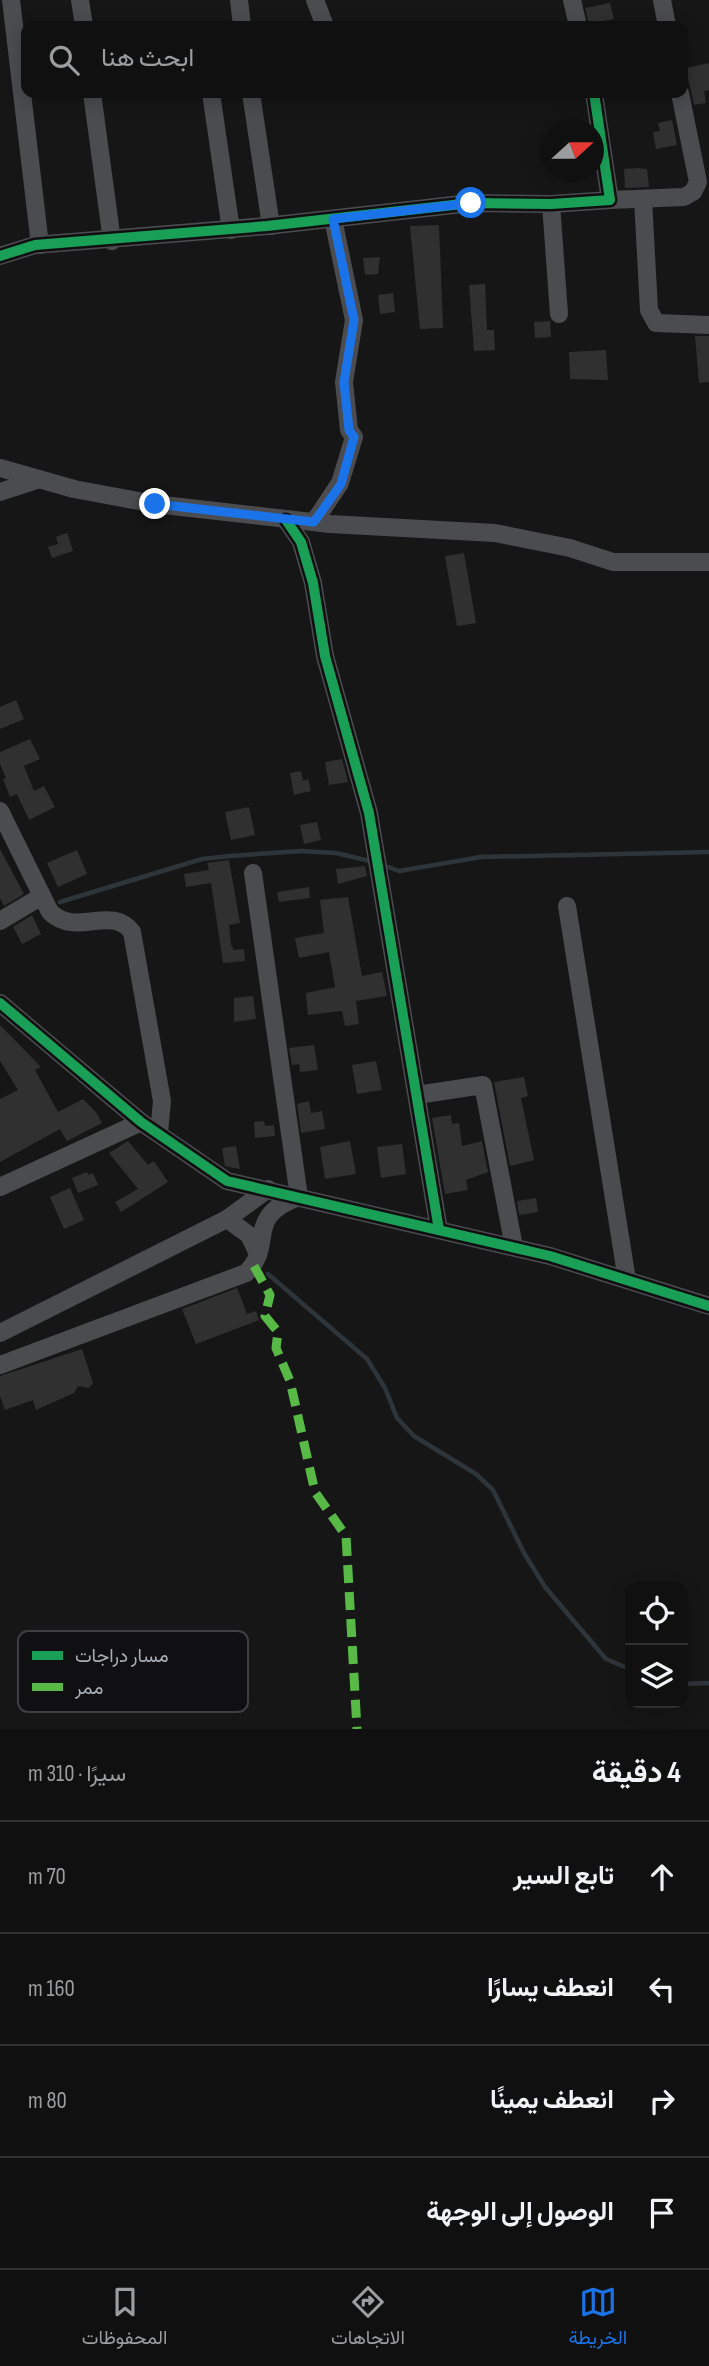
<!DOCTYPE html>
<html lang="ar">
<head>
<meta charset="utf-8">
<style>
	body { margin:0; font-family:"Sofia Sans Condensed",Vazirmatn,sans-serif; background:#191919; color:#f1f3f6; direction:rtl }
	.controls { position:absolute; right:21px; bottom:21px; display:grid; overflow:hidden; border-radius:14px; box-shadow:0 4px 18px #0003 }
	.controls button { width:63px; height:63px; display:grid; place-items:center; padding:0; border:0; border-bottom:2px solid #303030; background:#101010; color:#f1f3f6; font:35px sans-serif }
	.compass { position:absolute; left:541px; top:119px; width:63px; height:63px; border-radius:50%; background:#101010; box-shadow:0 4px 18px #0003; rotate:69deg }
	.stop { position:absolute; width:21px; height:21px; margin:-16px; border:5px solid #1a73e8; border-radius:50%; background:#fff }
	.stop.end { background:#1a73e8; border-color:#fff; box-shadow:0 2px 7px #0008 }
	.list { margin:0; padding:0; list-style:none }
	h2 { display:flex; justify-content:space-between; align-items:center; height:91px; margin:0; padding:0 28px; font-size:30px }
	h2 small { font-size:23px; font-weight:400; color:#9c9d9f }
	.list li { display:grid; grid-template-columns:46px 1fr auto; gap:21px; align-items:center; box-sizing:border-box; height:112px; padding:0 28px; border-top:2px solid #303030 }
	.list b { display:block; font-size:26px; white-space:nowrap }
	.list em { font-size:23px; font-style:normal; color:#9c9d9f }
	.icon { flex:none; width:38px; height:38px; fill:none; stroke:currentColor; stroke-width:2; stroke-linecap:round; stroke-linejoin:round }
	.map { position:relative; flex:none; width:709px; height:1729px; overflow:hidden; direction:ltr }
	.search { position:absolute; background:#101010; box-shadow:0 4px 18px #0003; left:21px; right:21px; top:21px; height:77px; display:flex; align-items:center; gap:18px; box-sizing:border-box; padding:0 24px; border-radius:14px; color:#9c9d9f; font-size:26px }
	.sheet { height:539px; background:#101010 }
	nav { display:flex; justify-content:space-around; align-items:center; box-sizing:border-box; height:98px; border-top:2px solid #303030; background:#101010; font-size:19px; color:#9c9d9f }
	nav a { display:grid; justify-items:center; gap:4px }
	nav .on { color:#1a73e8 }
	.map>svg:first-child { display:block }
</style>
</head>
<body>
<div class="map">
<svg width="709" height="1729" viewBox="0 0 709 1729">
	<rect width="100%" height="100%" fill="#161616"/>
	<g fill="none" stroke-linecap="round" stroke-linejoin="round">
		<g stroke="#2e353a" stroke-width="4.5">
			<path d="M388 867 399 871 481 857 709 852"/>
			<path d="M60 902 202 859 230 856 301 851 336 853 370 861"/>
			<path d="M268 1274 367 1359 385 1388 397 1418 414 1436 476 1474 493 1490 524 1553 545 1587 606 1659 630 1669"/>
			<path d="M683 1684 709 1683"/>
		</g>
	</g>
	<g fill="#303031">
		<path d="M610 3 614 19 589 24 585 8Z"/>
		<path d="M709 63V90L704 91 706 103 694 105 686 68Z"/>
		<path d="M672 120 677 145 656 149 653 132 660 131 658 123Z"/>
		<path d="M638 168 647 169 649 187 625 188 624 169Z"/>
		<path d="M439 225 443 328 420 329 410 226Z"/>
		<path d="M380 257 378 274 365 275 363 258Z"/>
		<path d="M485 284 487 330H494L495 350 474 351 469 285Z"/>
		<path d="M393 293 395 312 380 314 378 295Z"/>
		<path d="M550 321 551 337 535 338 534 322Z"/>
		<path d="M695 336H709V382L699 383Z"/>
		<path d="M606 350 608 380 570 379 569 352Z"/>
		<path d="M67 533 73 551 52 558 48 547 58 544 56 537Z"/>
		<path d="M464 553 476 623 457 626 445 556Z"/>
		<path d="M16 700 24 719 0 729V707Z"/>
		<path d="M30 739 40 759 24 766 34 791 44 786 55 807 29 820 17 794 10 797 3 779 6 778 0 764V752Z"/>
		<path d="M342 759 348 782 329 785 325 762Z"/>
		<path d="M301 771 303 781 308 779 311 791 294 795 290 773Z"/>
		<path d="M249 807 255 835 231 840 225 812Z"/>
		<path d="M317 822 321 840 304 844 300 825Z"/>
		<path d="M0 849 24 894 4 906 0 898Z"/>
		<path d="M77 850 87 874 58 887 47 863Z"/>
		<path d="M229 860 240 923 229 925 231 945 234 950 244 949 245 961 223 963 211 883 186 887 184 874 209 870 207 863Z"/>
		<path d="M365 866 367 876 338 884 336 869Z"/>
		<path d="M309 887 310 898 279 902 277 892Z"/>
		<path d="M348 897 362 976 382 972 387 996 356 1001 359 1024 345 1026 342 1011 308 1015 306 993 335 987 329 952 299 958 295 938 324 933 320 900Z"/>
		<path d="M32 915 41 934 22 944 13 927Z"/>
		<path d="M253 996 256 1019 234 1022V998Z"/>
		<path d="M0 1025 41 1067 35 1070 58 1112 83 1099 96 1112 102 1123 67 1141 60 1129 0 1162V1099L18 1090 0 1061Z"/>
		<path d="M314 1045 318 1070 300 1072 299 1064 292 1065 289 1048Z"/>
		<path d="M376 1061 382 1090 357 1094 352 1065Z"/>
		<path d="M524 1077 528 1096 521 1098 534 1160 510 1166 494 1082Z"/>
		<path d="M309 1101 311 1113 322 1111 325 1129 301 1133 297 1104Z"/>
		<path d="M451 1115 452 1124 459 1123 462 1146 482 1141 488 1172 466 1180 468 1190 445 1194 432 1118Z"/>
		<path d="M264 1121 265 1126 274 1125 275 1136 255 1138 254 1122Z"/>
		<path d="M128 1141 148 1165 154 1161 168 1182 121 1212 115 1202 138 1189 109 1153Z"/>
		<path d="M350 1141 356 1174 325 1179 320 1147Z"/>
		<path d="M402 1144 406 1174 381 1178 377 1147Z"/>
		<path d="M236 1146 240 1169 225 1166 222 1148Z"/>
		<path d="M87 1172 88 1175 93 1173 98 1185 78 1193 72 1178Z"/>
		<path d="M70 1188 84 1220 64 1229 50 1197Z"/>
		<path d="M536 1198 538 1212 519 1215 517 1201Z"/>
		<path d="M237 1288 247 1314 256 1311 259 1320 196 1344 182 1309Z"/>
		<path d="M82 1349 93 1383 89 1388 78 1386 74 1393 36 1410 33 1400 5 1410 0 1396V1376Z"/>
	</g>
	<g fill="none" stroke-linecap="round" stroke-linejoin="round">
		<g stroke="#4b4c4f" stroke-width="18">
			<path d="M11 0 40 245"/>
			<path d="M80 0 84 26"/>
			<path d="M239 0 242 26"/>
			<path d="M315 0 325 26"/>
			<path d="M572 0 578 26"/>
			<path d="M662 0 667 26"/>
			<path d="M92 93 112 241"/>
			<path d="M211 93 231 230"/>
			<path d="M251 93 271 226"/>
			<path d="M643 199 649 310 656 323 709 325"/>
			<path d="M610 200 684 197 693 192 698 182 680 93"/>
			<path d="M551 204 559 314"/>
			<path d="M0 256 35 245 267 226 471 203 551 204 610 200 594 93"/>
			<path d="M0 468 74 489 155 504 330 524 495 533 570 548 613 562H709"/>
			<path d="M0 492 37 480"/>
			<path d="M286 520 301 542 313 583 325 656 369 813 439 1230"/>
			<path d="M314 522 340 483 354 437 349 430 344 382 354 320 333 219"/>
			<path d="M0 811 50 912C77 938 111 904 132 932L162 1101 159 1133"/>
			<path d="M567 906 627 1280"/>
			<path d="M0 921 42 896"/>
			<path d="M0 1003 141 1122 227 1181 550 1256 709 1306"/>
			<path d="M417 1095 483 1085 514 1247"/>
			<path d="M0 1187 141 1122"/>
			<path d="M227 1219 249 1235 258 1254"/>
			<path d="M0 1333 227 1219 268 1189"/>
			<path d="M0 1365 246 1273C276 1244 243 1217 299 1197L253 873"/>
		</g>
		<path stroke="#58b947" stroke-width="9" stroke-dasharray="18 9" stroke-linecap="butt" d="M254 1266 270 1295 265 1316 278 1332 276 1348 290 1381 315 1492 346 1536 357 1729"/>
		<g stroke="#101012" stroke-width="15">
			<g id="cycleway">
				<path d="M0 256 35 245 267 226 471 203 551 204 610 200 594 93"/>
				<path d="M286 520 301 542 313 583 325 656 369 813 439 1230"/>
				<path d="M0 1003 141 1122 227 1181 550 1256 709 1306"/>
			</g>
		</g>
		<use href="#cycleway" stroke="#1a9f57" stroke-width="10"/>
	</g>
	<g fill="none" stroke-linecap="round" stroke-linejoin="round">
		<path stroke="#1a73e8" stroke-width="9" d="M155 504 314 522 341 484 354 437 349 430 344 382 354 320 333 219 471 203"/>
	</g>
	<rect x="18" y="1631" width="230" height="81" rx="10" fill="#101012" stroke="#3e3f43" stroke-width="2"/>
	<rect x="32" y="1651" width="31" height="9" fill="#1a9f57"/>
	<rect x="32" y="1683" width="31" height="8" fill="#58b947"/>
	<g font-size="19" fill="#a9adb5">
		<text x="75" y="1662">مسار دراجات</text>
		<text x="75" y="1694">ممر</text>
	</g>
</svg>
<div class="controls">
<button><svg class="icon" aria-label="locate" viewBox="0 0 24 24"><circle cx="12" cy="12" r="6"/><path d="M12 2v4M12 18v4M2 12h4M18 12h4"/></svg></button>
<button><svg class="icon" aria-label="layers" viewBox="0 0 24 24"><path d="M12 4l9 5-9 5-9-5zM3 14l9 5 9-5"/></svg></button>
</div>
<svg class="compass" viewBox="-18 -18 36 36"><path d="M0-13l5 13h-10z" fill="#e53935"/><path d="M0 13l5-13h-10z" fill="#9c9d9f"/></svg>
<div class="stop" style="left:471px;top:203px"></div>
<div class="stop end" style="left:155px;top:504px"></div>
<div class="search"><svg class="icon" aria-label="search" viewBox="0 0 24 24"><circle cx="10" cy="10" r="6"/><path d="M15 15l6 6"/></svg>ابحث هنا</div>
</div>
<section class="sheet">
<h2>4 دقيقة<small>سيرًا · 310 m</small></h2>
<ul class="list">
<li><svg class="icon" aria-label="ahead" viewBox="0 0 24 24"><path d="M12 20V5M6 11l6-6 6 6"/></svg><div><b>تابع السير</b></div><em>70 m</em></li>
<li><svg class="icon" aria-label="left" viewBox="0 0 24 24"><path d="M17 20v-9H6M10 6l-5 5 5 5"/></svg><div><b>انعطف يسارًا</b></div><em>160 m</em></li>
<li><svg class="icon" aria-label="right" viewBox="0 0 24 24"><path d="M7 20v-9h11M14 6l5 5-5 5"/></svg><div><b>انعطف يمينًا</b></div><em>80 m</em></li>
<li><svg class="icon" aria-label="arrive" viewBox="0 0 24 24"><path d="M6 21V4h12l-3 4 3 4H6"/></svg><div><b>الوصول إلى الوجهة</b></div></li>
</ul>
</section>
<nav>
<a class="on"><svg class="icon" aria-label="map" viewBox="0 0 24 24"><path d="M3 6l6-2 6 2 6-2v14l-6 2-6-2-6 2zM9 4v14M15 6v14"/></svg>الخريطة</a>
<a><svg class="icon" aria-label="directions" viewBox="0 0 24 24"><path d="M12 3l9 9-9 9-9-9zM9 14v-3h6M13 9l2 2-2 2"/></svg>الاتجاهات</a>
<a><svg class="icon" aria-label="saved" viewBox="0 0 24 24"><path d="M7 4h10v16l-5-4-5 4z"/></svg>المحفوظات</a>
</nav>
</body>
</html>
